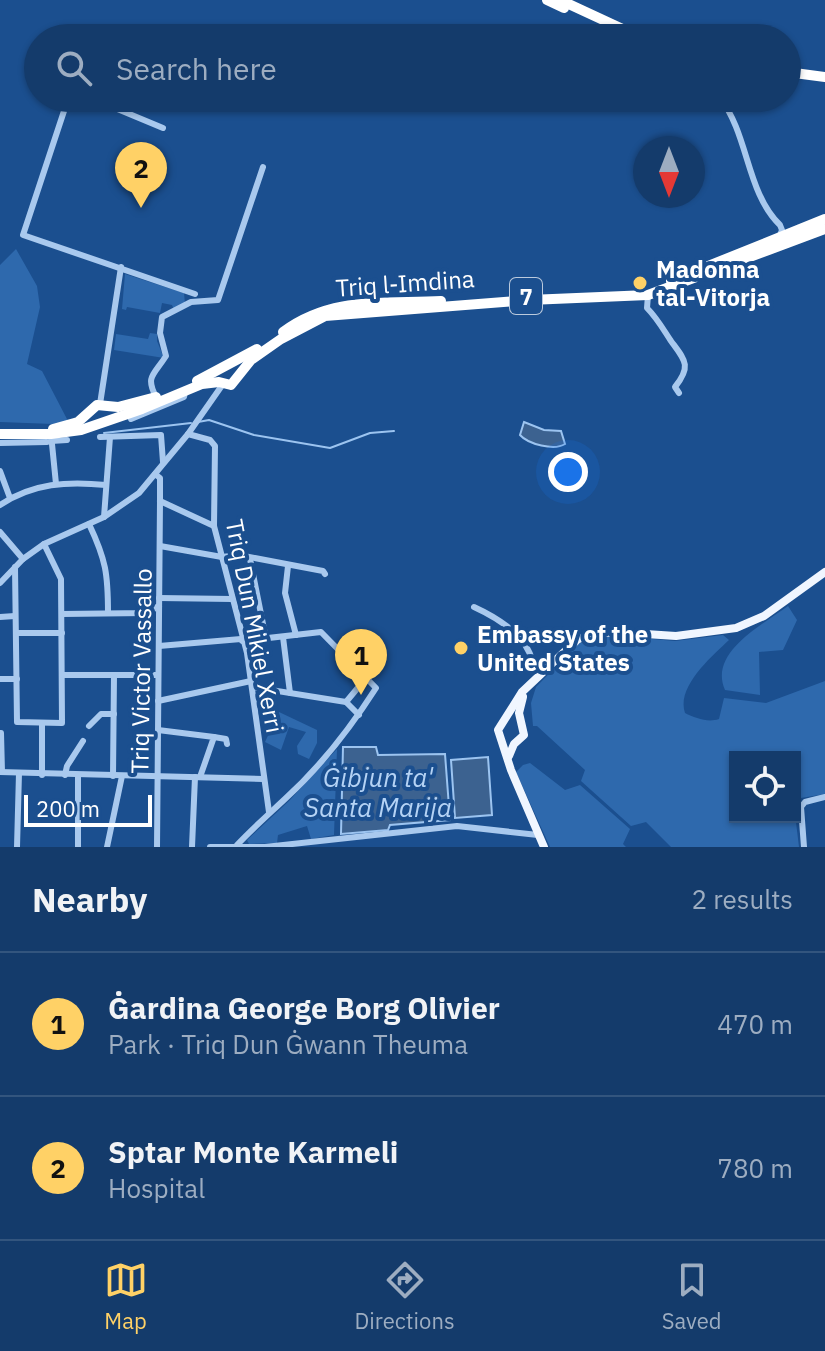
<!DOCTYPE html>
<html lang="en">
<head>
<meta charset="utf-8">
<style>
	body { margin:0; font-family:"IBM Plex Sans",sans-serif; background:#214673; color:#f1f3f6 }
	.controls { position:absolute; right:24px; bottom:24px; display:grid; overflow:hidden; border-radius:0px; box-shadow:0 2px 6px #0004 }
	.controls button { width:72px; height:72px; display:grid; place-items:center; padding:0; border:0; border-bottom:2px solid #33557e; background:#143b6b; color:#f1f3f6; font:40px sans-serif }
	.compass { position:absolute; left:633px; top:136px; width:72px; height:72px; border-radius:50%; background:#143b6b; box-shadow:0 2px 6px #0004; rotate:180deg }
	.scale { position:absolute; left:24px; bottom:20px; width:128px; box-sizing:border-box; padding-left:8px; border:4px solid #fff; border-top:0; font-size:22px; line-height:28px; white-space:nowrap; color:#fff; -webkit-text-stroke:6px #1b4f8f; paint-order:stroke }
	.you { position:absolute; left:568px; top:472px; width:28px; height:28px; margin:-20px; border:6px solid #fff; border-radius:50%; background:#1a73e8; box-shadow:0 0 0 12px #1a73e833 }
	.badge { display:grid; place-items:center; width:52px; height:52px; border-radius:50%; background:#ffd166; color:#111; font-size:26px; font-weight:700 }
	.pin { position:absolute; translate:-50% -66px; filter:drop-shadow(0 2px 4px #0008) }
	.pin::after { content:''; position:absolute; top:42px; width:28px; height:24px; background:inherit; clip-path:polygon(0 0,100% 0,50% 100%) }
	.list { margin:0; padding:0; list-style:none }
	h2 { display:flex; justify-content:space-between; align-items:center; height:104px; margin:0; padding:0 32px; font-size:34px }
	h2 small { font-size:26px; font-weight:400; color:#9dadc1 }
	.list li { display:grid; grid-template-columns:52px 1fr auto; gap:24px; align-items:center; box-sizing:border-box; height:144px; padding:0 32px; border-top:2px solid #33557e }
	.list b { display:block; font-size:30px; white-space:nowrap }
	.list p { margin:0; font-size:26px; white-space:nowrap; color:#9dadc1 }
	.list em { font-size:26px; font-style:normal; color:#9dadc1 }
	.icon { flex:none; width:44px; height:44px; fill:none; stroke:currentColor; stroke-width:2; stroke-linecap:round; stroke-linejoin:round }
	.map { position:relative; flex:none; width:825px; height:847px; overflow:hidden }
	.search { position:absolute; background:#143b6b; box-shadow:0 2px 6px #0004; left:24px; right:24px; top:24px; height:88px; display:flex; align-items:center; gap:20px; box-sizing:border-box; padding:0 28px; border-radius:44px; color:#9dadc1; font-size:30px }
	.sheet { height:392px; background:#143b6b }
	nav { display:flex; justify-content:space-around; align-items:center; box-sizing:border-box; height:112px; border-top:2px solid #33557e; background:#143b6b; font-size:22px; color:#9dadc1 }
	nav a { display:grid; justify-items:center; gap:4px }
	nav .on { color:#ffd166 }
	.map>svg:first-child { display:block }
</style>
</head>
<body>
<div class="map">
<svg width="825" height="847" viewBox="0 0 825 847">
	<rect width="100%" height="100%" fill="#1b4f8f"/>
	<g fill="#2e69ad">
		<path d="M16 249 37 286 40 307 27 364 42 371 68 421 53 424 0 422V265Z"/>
		<path d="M125 274 184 293 185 304 174 310 172 305 162 303 160 313 127 307 126 310 122 309Z"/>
		<path d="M150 333 157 334V341L164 358 114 350 116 334 148 339Z"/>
		<path d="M788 606 797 620 783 650 759 652 760 695 725 690C708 652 764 624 788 606Z"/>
		<path d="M723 635 729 640C712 656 676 687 685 713 695 718 708 723 719 719L724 698 766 703 825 681V794L795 799V757H735V817H795V814L799 847H671L646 822 631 826 581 781 585 770 537 726H533L531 703 536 687 578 644 595 638 616 636 675 641Z"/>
		<path d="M279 712 317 730V743L309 759 298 754 297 746 306 732 289 727 281 750 265 742Z"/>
		<path d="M337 749 334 835 311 839 307 826 278 835 277 843 249 844 247 840 289 801Z"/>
		<path d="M530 763 565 790 580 785 630 829 623 844 626 847H550L516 772 523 765Z"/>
	</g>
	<g fill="#3c6290" stroke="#9cc4f0" stroke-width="2">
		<path d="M524 422 544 430 561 431 565 444C554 451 528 444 520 435Z"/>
		<path d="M343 747H376L378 755 445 754 450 820 390 825 388 830 341 834Z"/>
		<path d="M488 757 492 815 455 818 451 760Z"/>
	</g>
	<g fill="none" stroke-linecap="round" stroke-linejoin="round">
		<g stroke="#9cc4f0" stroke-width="2">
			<path d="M198 422 209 420 254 435 330 448 370 433 394 431"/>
			<path d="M104 433 191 423"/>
		</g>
		<g stroke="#a9c9ee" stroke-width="6">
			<path d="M70 98 67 102 23 235 195 294"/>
			<path d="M91 98 163 128"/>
			<path d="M720 98C749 135 746 192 780 225L782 230 780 235"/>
			<path d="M648 295 647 308C657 318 663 329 671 341 685 360 692 366 675 387L679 393"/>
			<path d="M156 397C145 376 154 375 166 356L160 333 162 317 191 302 218 300 263 167"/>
			<path d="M100 404 121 267"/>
			<path d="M131 419 184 397 185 392"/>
			<path d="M51 434 56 484"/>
			<path d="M188 434 210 440 215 446 214 526 247 653 269 812"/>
			<path d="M100 437 161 435 163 462"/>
			<path d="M51 441 67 440"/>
			<path d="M0 443 47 442"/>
			<path d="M0 471 10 498"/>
			<path d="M155 474 160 478V501L157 847"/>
			<path d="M160 501 214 526"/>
			<path d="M0 505C33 483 68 481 106 485"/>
			<path d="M104 517 110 437"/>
			<path d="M89 524C106 560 108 574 108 613"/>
			<path d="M0 532 23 559"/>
			<path d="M160 546 222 557 239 555 323 571 325 574"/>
			<path d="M250 559 266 639"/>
			<path d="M288 566 285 593 296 635"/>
			<path d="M15 567 17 722 62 723 61 579 44 544"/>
			<path d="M0 583 23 559 44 544 104 517 139 493 188 434 223 384"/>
			<path d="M159 598 232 599"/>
			<path d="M474 607C498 618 527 636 533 663L525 669"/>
			<path d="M62 614 146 613 159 606"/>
			<path d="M0 617 15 616"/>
			<path d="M16 633H62"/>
			<path d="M283 637 290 693"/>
			<path d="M159 646 241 639"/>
			<path d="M62 675H158"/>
			<path d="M0 679H17"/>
			<path d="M252 687 346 702 359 715"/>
			<path d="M158 701 251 681"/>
			<path d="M346 702 366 678"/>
			<path d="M42 723V775"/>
			<path d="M89 726 101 714H114"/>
			<path d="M158 730 214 737 200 777"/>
			<path d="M1 733 2 772"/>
			<path d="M214 737 226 739 227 744"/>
			<path d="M0 772 263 779"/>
			<path d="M65 775 67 766 83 741"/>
			<path d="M78 775V847"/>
			<path d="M113 776 114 675"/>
			<path d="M237 845C253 828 269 814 286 798 321 766 351 727 376 688L321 632 242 641"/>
			<path d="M17 847 19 773"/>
			<path d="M107 847 122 776"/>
			<path d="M192 847 195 777"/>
			<path d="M210 847H265L457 826 538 835"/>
			<path d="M804 847 801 807 805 802 825 797"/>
		</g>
		<g stroke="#f0f6ff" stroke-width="8">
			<path d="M509 756 514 744 524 735 519 713 523 697"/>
			<path d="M544 847 511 770 498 730 522 692 577 640 587 635 615 632 676 636 736 628 764 616 825 572"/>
		</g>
		<g stroke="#fff" stroke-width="10">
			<path d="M547 0 564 8"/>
			<path d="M560 0 642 38"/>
			<path d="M787 72 825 77"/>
			<path d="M671 281 825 219"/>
			<path d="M283 332C331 296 384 304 441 301"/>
			<path d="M197 381 257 349"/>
			<path d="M53 429 78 422 97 405 118 407 156 397"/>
			<path d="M0 434H51L81 430 142 409 202 384 219 382 231 385 251 360 281 339 325 316 529 300 648 295 825 229"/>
		</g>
	</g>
	<g fill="#ffd166" stroke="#1b4f8f" stroke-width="3">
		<circle cx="640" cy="283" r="8"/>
		<circle cx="461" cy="648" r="8"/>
	</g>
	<g text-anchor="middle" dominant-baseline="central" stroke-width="8" stroke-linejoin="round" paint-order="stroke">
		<rect fill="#1b4f8f" stroke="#bbcadd" stroke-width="2" x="510" y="278" width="32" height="36" rx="6"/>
		<g font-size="22" font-weight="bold" fill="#fff">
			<text x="526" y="296">7</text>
		</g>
		<g font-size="24" font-weight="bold" fill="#fff" stroke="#1b4f8f" text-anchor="start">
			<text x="656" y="269">Madonna<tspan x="656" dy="28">tal-Vitorja</tspan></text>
			<text x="477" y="634">Embassy of the<tspan x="477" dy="28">United States</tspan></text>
		</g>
		<g font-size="24" fill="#fff" stroke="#1b4f8f">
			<text transform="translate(405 283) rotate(-4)">Triq l-Imdina</text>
			<text transform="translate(255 626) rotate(79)">Triq Dun Mikiel Xerri</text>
			<text transform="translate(141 671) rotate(-89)">Triq Victor Vassallo</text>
		</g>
		<g font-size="26" font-style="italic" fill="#b5d3f5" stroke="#1b4f8f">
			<text x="378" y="777">Ġibjun ta'<tspan x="378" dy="30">Santa Marija</tspan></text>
		</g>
	</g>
</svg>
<div class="controls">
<button><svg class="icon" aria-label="locate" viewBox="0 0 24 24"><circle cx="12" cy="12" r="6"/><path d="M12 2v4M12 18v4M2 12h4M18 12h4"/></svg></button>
</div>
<svg class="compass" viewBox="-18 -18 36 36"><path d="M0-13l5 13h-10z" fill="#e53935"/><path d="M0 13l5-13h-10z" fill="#9dadc1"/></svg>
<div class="scale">200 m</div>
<div class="you"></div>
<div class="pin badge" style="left:361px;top:695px">1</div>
<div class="pin badge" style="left:141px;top:208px">2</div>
<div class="search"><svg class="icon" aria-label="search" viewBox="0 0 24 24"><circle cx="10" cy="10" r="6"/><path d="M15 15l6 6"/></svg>Search here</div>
</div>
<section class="sheet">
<h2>Nearby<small>2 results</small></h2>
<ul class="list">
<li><span class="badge">1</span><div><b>Ġardina George Borg Olivier</b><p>Park · Triq Dun Ġwann Theuma</p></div><em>470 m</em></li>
<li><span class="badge">2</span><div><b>Sptar Monte Karmeli</b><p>Hospital</p></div><em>780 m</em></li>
</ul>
</section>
<nav>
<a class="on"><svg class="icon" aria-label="map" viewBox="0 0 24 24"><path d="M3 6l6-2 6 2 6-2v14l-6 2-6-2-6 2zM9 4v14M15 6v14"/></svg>Map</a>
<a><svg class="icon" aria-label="directions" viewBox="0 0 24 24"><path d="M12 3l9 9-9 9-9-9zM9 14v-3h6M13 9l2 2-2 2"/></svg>Directions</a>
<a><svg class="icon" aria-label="saved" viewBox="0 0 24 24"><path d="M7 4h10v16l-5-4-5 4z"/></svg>Saved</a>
</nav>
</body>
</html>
